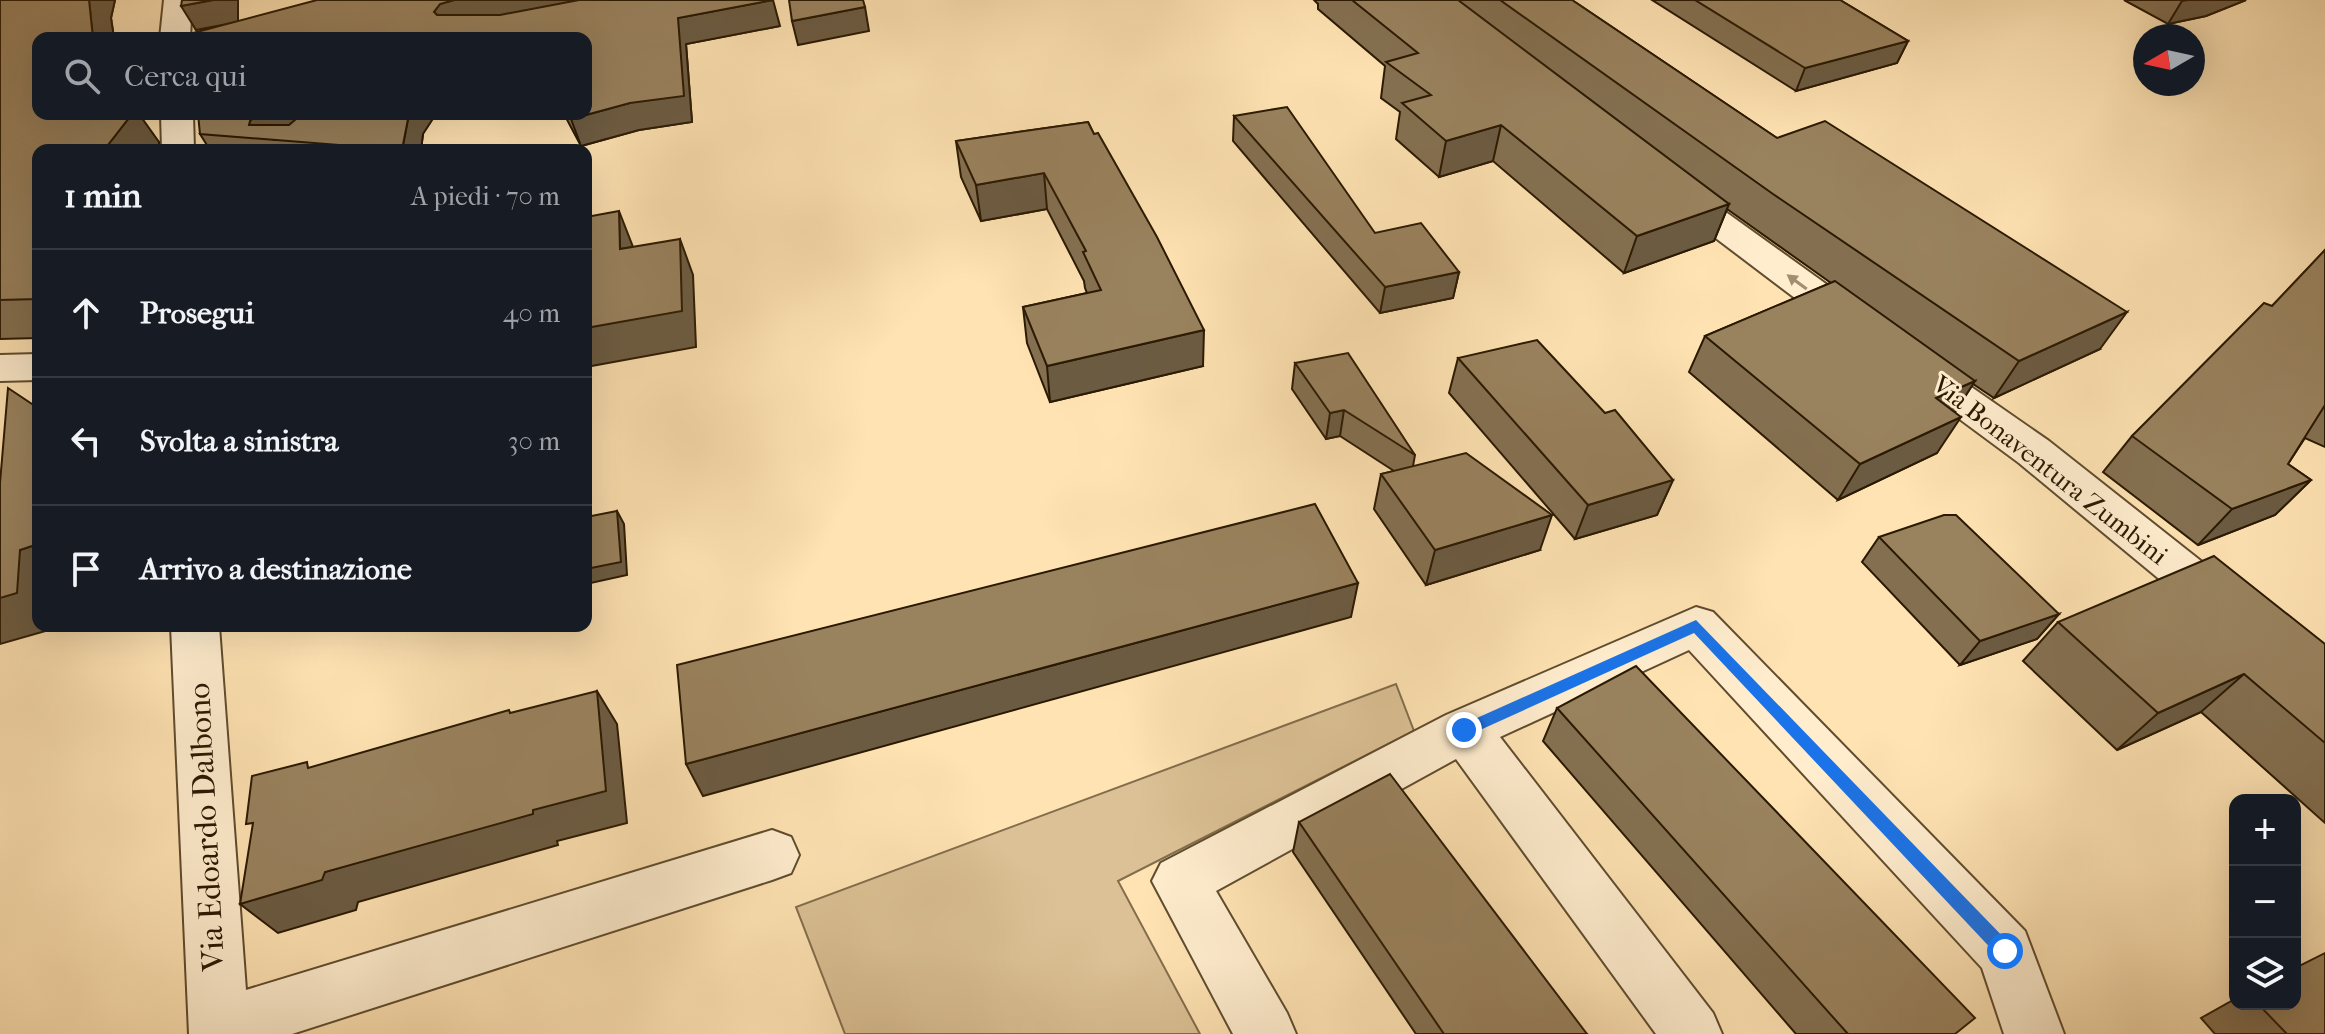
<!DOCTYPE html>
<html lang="it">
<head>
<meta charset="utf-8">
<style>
	body { margin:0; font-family:"IM FELL French Canon",serif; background:#242831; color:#f1f3f6 }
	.controls { position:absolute; right:24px; bottom:24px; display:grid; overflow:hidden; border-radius:16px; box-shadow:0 8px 32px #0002 }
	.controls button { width:72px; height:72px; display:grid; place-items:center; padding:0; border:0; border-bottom:2px solid #363941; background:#171b24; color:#f1f3f6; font:40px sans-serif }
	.compass { position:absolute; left:2133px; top:24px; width:72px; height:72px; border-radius:50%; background:#171b24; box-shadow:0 8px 32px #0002; rotate:261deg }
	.stop { position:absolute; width:24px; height:24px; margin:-18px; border:6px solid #1a73e8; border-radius:50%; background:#fff }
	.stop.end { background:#1a73e8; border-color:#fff; box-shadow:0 2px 8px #0008 }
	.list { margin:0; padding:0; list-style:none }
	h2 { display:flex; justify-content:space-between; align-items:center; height:104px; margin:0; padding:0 32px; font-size:34px }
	h2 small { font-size:26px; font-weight:400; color:#9ea1a6 }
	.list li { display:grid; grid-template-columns:52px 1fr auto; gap:24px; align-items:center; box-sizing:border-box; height:128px; padding:0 32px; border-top:2px solid #363941 }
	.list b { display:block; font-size:30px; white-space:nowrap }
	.list em { font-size:26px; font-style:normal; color:#9ea1a6 }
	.icon { flex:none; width:44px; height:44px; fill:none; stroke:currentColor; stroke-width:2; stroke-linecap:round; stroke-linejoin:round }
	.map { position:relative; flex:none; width:2325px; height:1034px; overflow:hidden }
	.search { position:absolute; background:#171b24; box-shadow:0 8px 32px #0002; left:32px; top:32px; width:560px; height:88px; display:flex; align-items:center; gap:20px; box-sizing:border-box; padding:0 28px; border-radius:16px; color:#9ea1a6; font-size:30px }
	.panel { position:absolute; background:#171b24; box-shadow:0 8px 32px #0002; left:32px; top:144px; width:560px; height:488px; border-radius:16px }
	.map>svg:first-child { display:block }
</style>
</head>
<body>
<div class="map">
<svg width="2325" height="1034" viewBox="0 0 2325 1034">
	<rect width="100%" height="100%" fill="#ffe3b3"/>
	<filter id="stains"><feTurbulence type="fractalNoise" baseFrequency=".0025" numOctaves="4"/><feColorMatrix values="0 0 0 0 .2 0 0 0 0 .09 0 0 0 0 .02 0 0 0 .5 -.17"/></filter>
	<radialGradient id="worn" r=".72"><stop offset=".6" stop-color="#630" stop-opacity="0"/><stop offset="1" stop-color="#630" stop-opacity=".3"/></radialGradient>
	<path fill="#dbc195" stroke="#826d4c" stroke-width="2" d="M1396 684 1414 731 1118 881 1200 1034H845L796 907Z"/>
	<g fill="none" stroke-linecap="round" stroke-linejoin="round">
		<g stroke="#5f4c2e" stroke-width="4">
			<g id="minor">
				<path d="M164 0H192L190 38H160Z"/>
				<path d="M161 114H193L194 150H162Z"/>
				<path d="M1672 179 1684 182 1872 317 1877 326 1872 335 1858 339 1844 335 1660 196 1655 189 1660 182Z"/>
				<path d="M1914 353 1928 357 2049 441 2244 595 2250 608 2244 621 2227 627 2210 621 2019 463 1900 375 1894 366 1900 357Z"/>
				<path d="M38 354V380L0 381V355Z"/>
				<path d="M1696 607 1713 612 2025 931 2064 1034H2004L1982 968 1689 650 1500 737 1713 1013 1722 1034H1656L1456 759 1216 891 1287 1013 1296 1034H1233L1152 881 1161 863 1446 715Z"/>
				<path d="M171 626H219L246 990 772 830 791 837 799 855 791 873 772 880 292 1034H189Z"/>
			</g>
		</g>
		<use href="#minor" fill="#ffedce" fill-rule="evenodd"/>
	</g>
	<g fill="#847051" stroke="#2a1902" stroke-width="2">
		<path d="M0 0H115L111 18 114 38H38L159 142V150H38V338L0 339Z"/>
		<path d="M182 0H238V21L780 26 686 44 692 122 639 130 581 146 564 114H586V38L221 25 196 30Z"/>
		<path d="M1314 0H1572L1777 138 2100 349 1994 398 1973 384 1955 412 1937 453 1838 500 1689 372 1705 336 1831 283 1727 209 1714 241 1624 273 1493 161 1439 177 1396 139 1400 112 1381 98 1385 66 1318 9V4Z"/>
		<path d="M1652 0H1840L1908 41 1897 63 1796 91Z"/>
		<path d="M2124 0H2246L2206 16 2168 24Z"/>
		<path d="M1234 116 1375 233 1459 272 1453 298 1380 313 1233 141Z"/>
		<path d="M1088 122 1203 366 1050 402 1027 343 1023 307 1087 293 1085 288 1084 281 1047 209 981 221 961 177 956 141Z"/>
		<path d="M200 134H423L421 150H210Z"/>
		<path d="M2325 250V447L2305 438 2288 464 2311 480 2275 515 2198 545 2103 472 2132 436 2272 306Z"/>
		<path d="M1458 358 1673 480 1657 515 1575 539 1449 393Z"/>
		<path d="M1295 363 1415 455 1413 466 1540 550 1426 585 1374 509 1381 474 1394 471 1340 436 1326 439 1292 389Z"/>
		<path d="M1879 537 2059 614 2037 639 1960 665 1862 562Z"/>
		<path d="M2058 622 2325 644V823L2201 712 2117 750 2023 661Z"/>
		<path d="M1557 708 1955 1034H1796L1543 741Z"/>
		<path d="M1299 822 1587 1034H1416L1293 852Z"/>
		<path d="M2235 999V1004H2295L2325 1034H2215L2201 1018Z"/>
	</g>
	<g fill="#6b5b42" stroke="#2a1902" stroke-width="2">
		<path d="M89 0H115L111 18 114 38H93Z"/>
		<path d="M213 0H238V22L196 30 181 6Z"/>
		<path d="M454 0H601L452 30 434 12 440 4Z"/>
		<path d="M773 0 780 26 686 44 692 122 639 130 581 146 571 119 630 103 678 18Z"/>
		<path d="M2188 0H2246L2206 16 2168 24 2182 1Z"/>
		<path d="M865 7 869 31 798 45 792 21Z"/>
		<path d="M1908 41 1897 63 1796 91 1805 68Z"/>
		<path d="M132 114H139L159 142V150H104Z"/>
		<path d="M257 114H302L274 140 249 125 250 121Z"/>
		<path d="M409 114H436L423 134 421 150H402Z"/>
		<path d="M1501 125 1493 161 1439 177 1446 141Z"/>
		<path d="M1044 173 1047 209 981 221 976 185Z"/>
		<path d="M1729 204 1714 241 1624 273 1637 236Z"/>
		<path d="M619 211 633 247 620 249Z"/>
		<path d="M680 239 693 275 696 347 586 367V328Z"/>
		<path d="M1459 272 1453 298 1380 313 1385 287Z"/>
		<path d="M2127 312 2100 349 1994 398 2019 361Z"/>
		<path d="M1204 330 1203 366 1050 402 1047 366Z"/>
		<path d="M1975 381 1952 417 1936 398Z"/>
		<path d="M1344 410 1340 436 1326 439 1330 413Z"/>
		<path d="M1961 417 1937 453 1838 500 1860 464Z"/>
		<path d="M1673 480 1657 515 1575 539 1588 505Z"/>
		<path d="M2311 480 2275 515 2198 545 2232 509Z"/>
		<path d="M617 511 624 524 627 575 586 584V569Z"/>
		<path d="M1552 515 1540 550 1426 585 1435 550Z"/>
		<path d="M38 544V626H56V628L0 644V598L20 550Z"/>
		<path d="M1358 583 1351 617 703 796 686 764Z"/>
		<path d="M2059 614 2037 639 1960 665 1980 641Z"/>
		<path d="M2244 674 2201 712 2117 750 2158 713Z"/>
		<path d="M597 691 617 724 627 823 557 841 558 845 358 902 356 910 278 933 240 904 325 872 533 810Z"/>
	</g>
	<g fill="#99825e" stroke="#2a1902" stroke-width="2">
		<path d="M0 0H89L93 38H38V114H132L104 150H38V299L0 300Z"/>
		<path d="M182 0H213L181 6Z"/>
		<path d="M317 0H454L440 4 434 12 437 15H500L579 0H773L678 18 684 96 630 103 571 119 568 114H586V38H193V33Z"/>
		<path d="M789 0H863L865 7 792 21Z"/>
		<path d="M1352 0H1458L1729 204 1637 236 1501 125 1446 141 1402 103 1431 95 1386 62 1418 53Z"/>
		<path d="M1500 0H1572L1777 138 1825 121 2127 312 2019 361 1773 194Z"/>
		<path d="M1695 0H1840L1908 41 1805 68Z"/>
		<path d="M1287 107 1375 233 1421 223 1459 272 1385 287 1234 116Z"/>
		<path d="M198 114H257L250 121 249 125H289L302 114H409L402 150 200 134Z"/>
		<path d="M1088 122 1094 134 1098 133 1157 237 1204 330 1047 366 1023 307 1101 290 1083 252 1086 251 1044 173 976 185 956 141Z"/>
		<path d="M619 211 620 249 680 239 682 311 586 328V217Z"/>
		<path d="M2325 250V405L2288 464 2311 480 2232 509 2132 436 2264 303 2272 306Z"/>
		<path d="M1835 281 1975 381 1936 398 1961 417 1860 464 1705 336Z"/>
		<path d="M1537 340 1605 413 1615 410 1673 480 1588 505 1458 358Z"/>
		<path d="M1348 353 1415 455 1344 410 1330 413 1295 363Z"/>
		<path d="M8 388 38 408V544L20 550 17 593 0 598V483Z"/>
		<path d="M1466 453 1552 515 1435 550 1381 474Z"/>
		<path d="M1315 504 1358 583 686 764 677 665Z"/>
		<path d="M617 511 621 562 586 569V517Z"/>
		<path d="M1944 515H1956L2059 614 1980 641 1879 537Z"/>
		<path d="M2214 556 2325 644V743L2244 674 2158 713 2058 622Z"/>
		<path d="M1636 666 1975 1018 1955 1034H1848L1557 708Z"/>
		<path d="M597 691 606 791 533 810V814L325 872 322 880 240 904 253 823 246 824 252 776 307 762 308 768 509 710 510 713Z"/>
		<path d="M1390 774 1587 1034H1444L1299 822Z"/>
		<path d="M2325 953V1034H2287L2258 1004H2295V968Z"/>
	</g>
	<defs><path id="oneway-solid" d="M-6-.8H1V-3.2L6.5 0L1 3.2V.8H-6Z" transform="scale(2)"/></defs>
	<use fill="#9f8e72" href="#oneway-solid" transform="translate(1797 282) rotate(-144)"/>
	<path fill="#1a73e8" d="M1696 620 2011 945 2013 951 2011 957 2005 959 1999 957 1694 633 1469 735H1459L1457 730 1459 726Z"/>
	<g text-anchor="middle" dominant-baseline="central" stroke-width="6" stroke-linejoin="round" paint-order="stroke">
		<g font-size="26" fill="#2a1902" stroke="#ffedce">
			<text transform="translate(2050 470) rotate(38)">Via Bonaventura Zumbini</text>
		</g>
		<g font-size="32" fill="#2a1902" stroke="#ffedce">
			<text transform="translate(206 827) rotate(-93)">Via Edoardo Dalbono</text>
		</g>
	</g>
	<rect width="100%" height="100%" filter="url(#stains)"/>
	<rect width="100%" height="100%" fill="url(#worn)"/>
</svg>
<div class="controls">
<button>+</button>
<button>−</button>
<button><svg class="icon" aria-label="layers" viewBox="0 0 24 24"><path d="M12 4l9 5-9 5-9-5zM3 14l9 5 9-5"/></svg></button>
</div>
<svg class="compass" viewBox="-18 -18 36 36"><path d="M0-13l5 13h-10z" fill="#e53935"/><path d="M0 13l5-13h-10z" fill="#9ea1a6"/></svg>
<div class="stop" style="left:2005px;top:951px"></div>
<div class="stop end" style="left:1464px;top:730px"></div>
<div class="search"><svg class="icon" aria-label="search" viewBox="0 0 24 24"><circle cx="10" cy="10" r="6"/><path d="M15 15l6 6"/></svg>Cerca qui</div>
<section class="panel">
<h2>1 min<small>A piedi · 70 m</small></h2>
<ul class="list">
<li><svg class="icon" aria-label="ahead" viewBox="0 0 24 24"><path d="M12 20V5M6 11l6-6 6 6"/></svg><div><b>Prosegui</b></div><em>40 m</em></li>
<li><svg class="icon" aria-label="left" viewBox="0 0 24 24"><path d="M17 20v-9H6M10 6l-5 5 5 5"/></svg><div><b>Svolta a sinistra</b></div><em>30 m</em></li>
<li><svg class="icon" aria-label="arrive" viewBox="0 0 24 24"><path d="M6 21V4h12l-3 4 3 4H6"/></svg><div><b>Arrivo a destinazione</b></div></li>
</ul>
</section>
</div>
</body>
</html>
